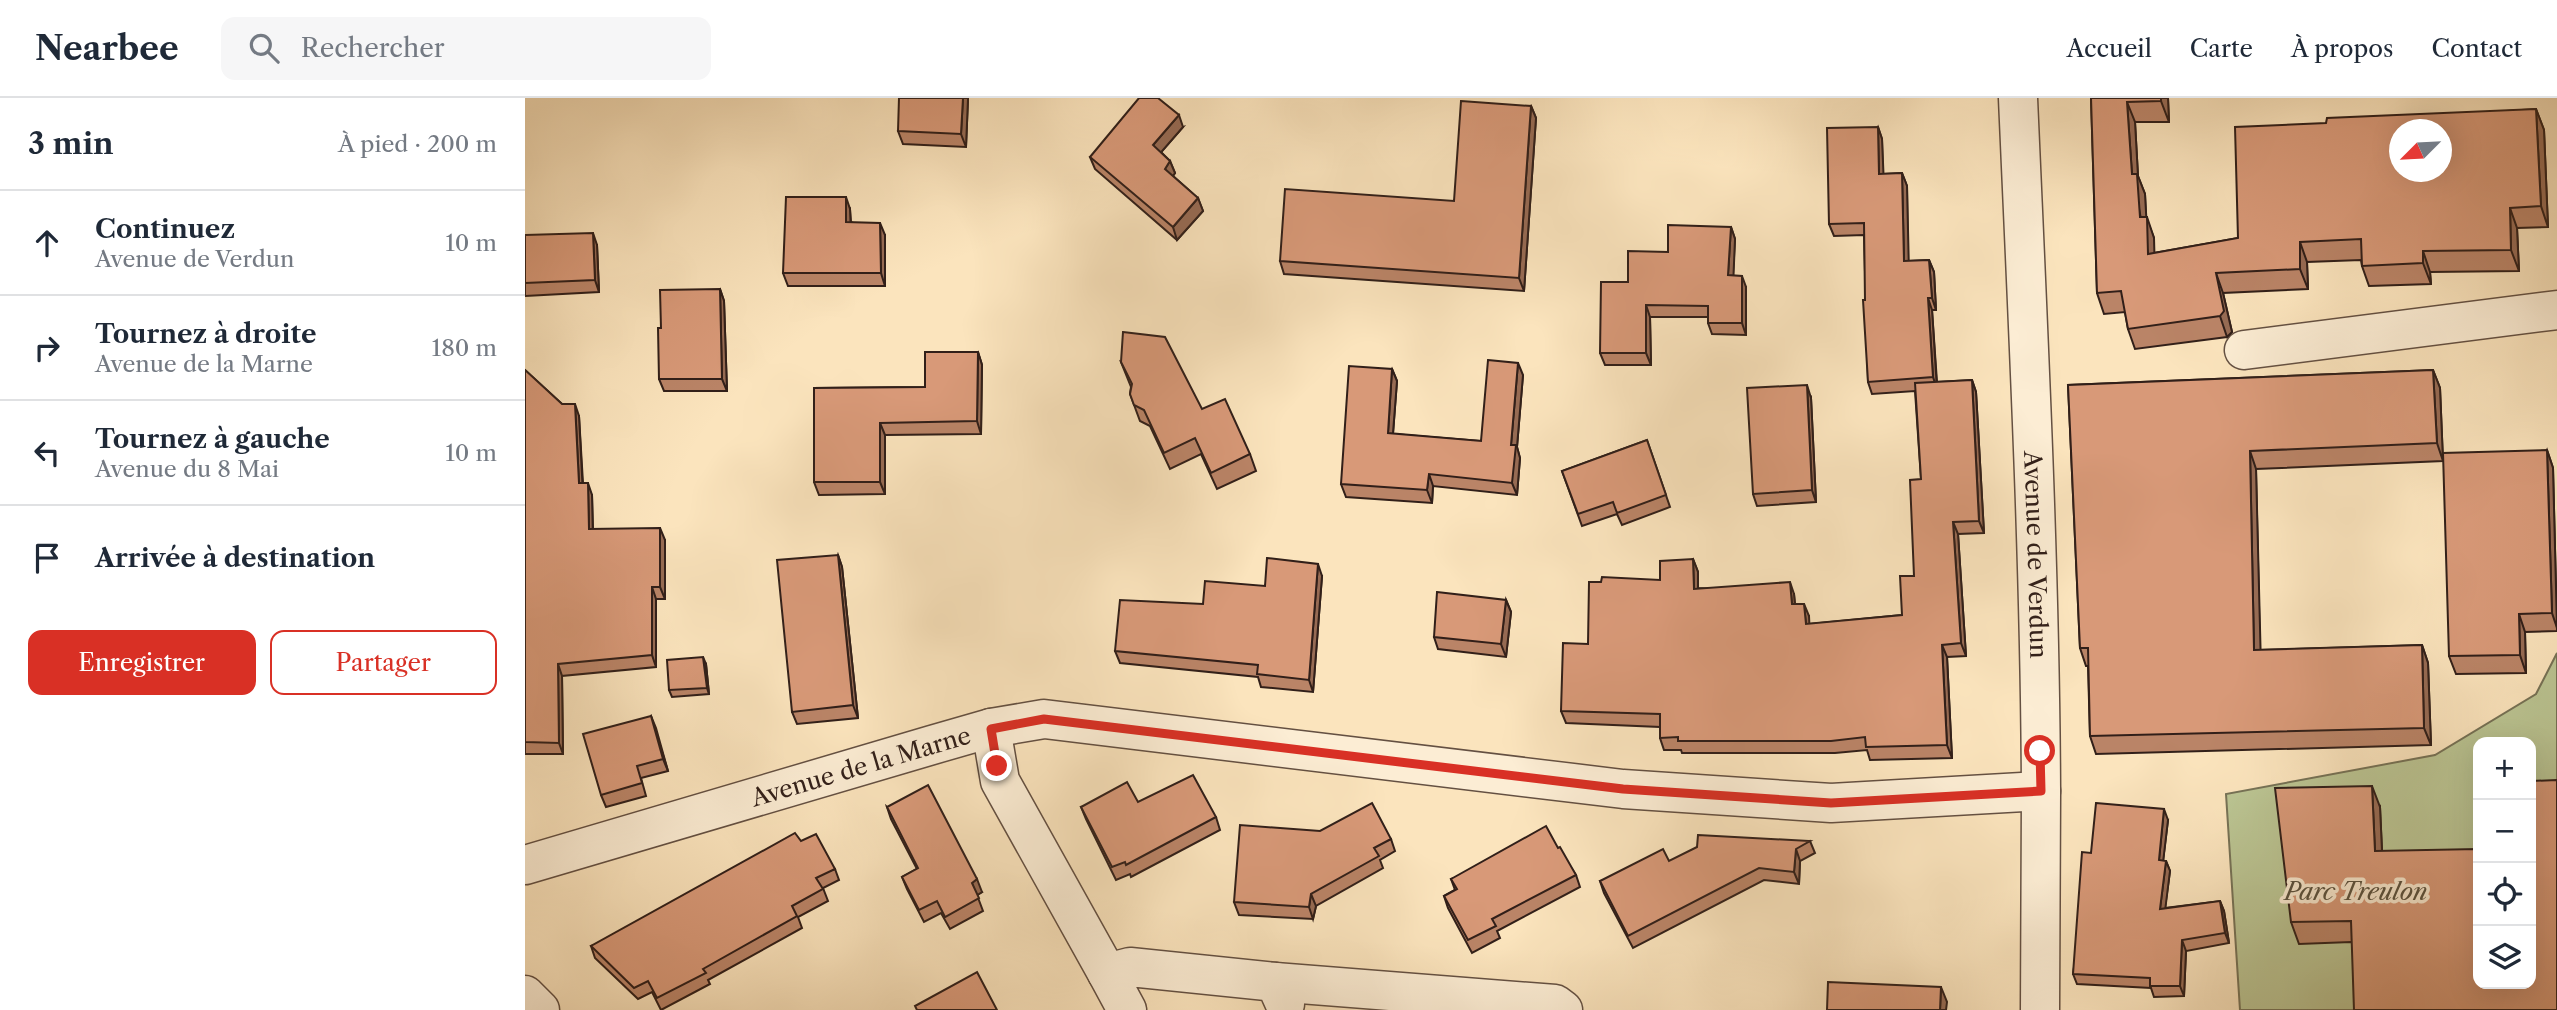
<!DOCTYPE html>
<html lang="fr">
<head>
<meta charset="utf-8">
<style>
	body { margin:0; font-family:"Libre Caslon Text",serif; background:#f6f6f7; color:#1f2937 }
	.controls { position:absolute; right:21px; bottom:21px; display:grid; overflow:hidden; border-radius:14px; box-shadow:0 7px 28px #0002 }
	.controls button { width:63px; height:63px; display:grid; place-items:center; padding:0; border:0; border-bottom:2px solid #e0e1e3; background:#fff; color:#1f2937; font:35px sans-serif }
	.compass { position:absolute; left:1864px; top:21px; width:63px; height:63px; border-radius:50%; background:#fff; box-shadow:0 7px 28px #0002; rotate:246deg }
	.stop { position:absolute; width:21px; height:21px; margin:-16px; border:5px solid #d93025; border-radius:50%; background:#fff }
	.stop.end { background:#d93025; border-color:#fff; box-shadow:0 2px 7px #0008 }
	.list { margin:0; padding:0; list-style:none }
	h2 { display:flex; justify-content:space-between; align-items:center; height:91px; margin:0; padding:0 28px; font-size:30px }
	h2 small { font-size:23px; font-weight:400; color:#747a83 }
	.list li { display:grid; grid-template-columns:46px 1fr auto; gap:21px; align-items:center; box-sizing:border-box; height:105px; padding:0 28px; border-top:2px solid #e0e1e3 }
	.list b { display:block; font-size:26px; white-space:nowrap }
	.list p { margin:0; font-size:23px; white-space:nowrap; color:#747a83 }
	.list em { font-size:23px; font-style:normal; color:#747a83 }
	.actions { display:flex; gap:14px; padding:21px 28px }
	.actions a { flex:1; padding:16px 0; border:2px solid #d93025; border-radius:14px; text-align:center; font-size:24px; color:#d93025 }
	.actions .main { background:#d93025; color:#fff }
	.icon { flex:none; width:38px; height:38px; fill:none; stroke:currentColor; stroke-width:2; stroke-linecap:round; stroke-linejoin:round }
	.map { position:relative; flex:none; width:2032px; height:912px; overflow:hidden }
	header { display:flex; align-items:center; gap:42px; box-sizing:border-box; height:98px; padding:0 35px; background:#fff; border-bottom:2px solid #e0e1e3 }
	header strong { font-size:33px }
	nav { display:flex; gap:38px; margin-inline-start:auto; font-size:24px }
	.search { width:490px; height:63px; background:#f6f6f7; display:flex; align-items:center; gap:18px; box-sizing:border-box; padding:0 24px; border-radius:14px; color:#747a83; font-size:26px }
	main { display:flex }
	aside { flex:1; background:#fff }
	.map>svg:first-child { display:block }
</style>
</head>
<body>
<header>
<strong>Nearbee</strong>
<div class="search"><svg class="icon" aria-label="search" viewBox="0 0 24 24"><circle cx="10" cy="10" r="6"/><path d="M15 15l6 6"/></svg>Rechercher</div>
<nav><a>Accueil</a><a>Carte</a><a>À propos</a><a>Contact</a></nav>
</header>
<main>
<aside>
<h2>3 min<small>À pied · 200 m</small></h2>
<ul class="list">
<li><svg class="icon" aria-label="ahead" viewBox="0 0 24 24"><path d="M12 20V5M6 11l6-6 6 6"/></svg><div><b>Continuez</b><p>Avenue de Verdun</p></div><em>10 m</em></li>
<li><svg class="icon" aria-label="right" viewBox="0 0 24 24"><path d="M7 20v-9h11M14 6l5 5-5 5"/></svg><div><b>Tournez à droite</b><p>Avenue de la Marne</p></div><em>180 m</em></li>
<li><svg class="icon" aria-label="left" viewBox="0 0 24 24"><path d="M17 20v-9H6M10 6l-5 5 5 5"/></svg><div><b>Tournez à gauche</b><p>Avenue du 8 Mai</p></div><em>10 m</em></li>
<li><svg class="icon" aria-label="arrive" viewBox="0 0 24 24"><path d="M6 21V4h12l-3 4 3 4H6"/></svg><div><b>Arrivée à destination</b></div></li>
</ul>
<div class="actions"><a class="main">Enregistrer</a><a>Partager</a></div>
</aside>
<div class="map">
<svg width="2032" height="912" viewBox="0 0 2032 912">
	<rect width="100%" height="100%" fill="#fbe4bd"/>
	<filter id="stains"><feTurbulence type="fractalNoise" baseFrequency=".00286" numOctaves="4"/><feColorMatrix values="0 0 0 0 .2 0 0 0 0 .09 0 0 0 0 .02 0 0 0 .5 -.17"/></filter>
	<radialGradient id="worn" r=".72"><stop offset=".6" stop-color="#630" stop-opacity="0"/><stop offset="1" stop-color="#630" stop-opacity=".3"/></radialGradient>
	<path fill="#bbc593" stroke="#767256" stroke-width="2" fill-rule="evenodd" d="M2032 555V912H1715L1701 696 1910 657 2011 596ZM1953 644H2006V886H1953Z"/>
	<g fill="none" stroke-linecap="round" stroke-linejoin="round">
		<g stroke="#645042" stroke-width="41">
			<g id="street">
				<path id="s1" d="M1493 0C1503 231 1515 463 1516 695 1516 767 1515 840 1515 912"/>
				<path d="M1719 252 2032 212"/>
				<path d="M466 630 475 683 582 875"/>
				<path id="s2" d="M0 767 407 647 466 630 519 621 1098 691 1306 705 1516 693"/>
				<path d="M750 884 1030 906 1038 912"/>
				<path d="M0 897 15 912"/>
				<path d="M602 912 582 875 605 869 750 884 760 906"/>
			</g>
		</g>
		<use href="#street" stroke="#fcedd4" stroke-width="38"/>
	</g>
	<g fill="#ba8467" stroke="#311f19" stroke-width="2">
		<path d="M1566 0H1643L1644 24H1610L1613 78 1620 96 1621 119 1629 140V155L1713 140 1801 25 2011 11 2019 32 2023 129 1992 130 1994 173 1905 174 1906 186 1844 188 1837 168 1836 162 1782 164 1783 191 1698 195 1707 234 1702 239 1610 251 1603 231 1600 214 1579 216 1572 195Z"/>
		<path d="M443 1 441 49 378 46 373 33Z"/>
		<path d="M1006 8 1011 20 999 193 759 176 755 163 929 103Z"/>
		<path d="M658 29 636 54 645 63 650 75 648 78 673 100 678 113 652 142 570 71 565 59Z"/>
		<path d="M1353 29 1357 41 1358 76 1377 75 1382 88 1383 163 1404 162 1409 174 1411 212H1407L1412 284 1447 282 1451 294 1459 435 1433 436 1441 558 1422 559 1427 660 1345 662 1342 652 1310 655H1157L1156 652H1139L1135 640V629L1041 625 1036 613 1063 546 1135 482 1168 461 1173 474V490L1269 496 1270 506 1284 518V526L1377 517 1389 478 1396 381 1390 293 1347 296 1343 284 1339 137 1309 138 1304 126Z"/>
		<path d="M325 111 326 124 360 137V188H263L258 175Z"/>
		<path d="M1206 129 1210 141 1208 177 1221 189V237L1187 236 1183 225V219H1125L1126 267H1080L1075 255 1103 184 1143 154Z"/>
		<path d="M0 137 72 147 74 194 0 198Z"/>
		<path d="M195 191 199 203 202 293H139L134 281 136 230Z"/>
		<path d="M453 254 457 267 456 336 360 337V396L294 397 289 384V290L400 289Z"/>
		<path d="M596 264 677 311 725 356 731 373 692 391 676 356 645 371 625 328 615 323 605 296 606 289Z"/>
		<path d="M867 271 872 283 868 336 956 343 998 277 992 349 995 360 992 397 908 388 907 405 821 399 816 386Z"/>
		<path d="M0 272 37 306 54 318 58 385 67 397 68 431 140 442V501H131V569L37 578 38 656H0Z"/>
		<path d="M1908 272 1915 290 1918 363 1731 371 1735 552 1897 547 1903 565 1906 647 1571 656 1565 638 1563 568H1561L1555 550 1543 287Z"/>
		<path d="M1286 300 1291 404 1232 408 1228 396Z"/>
		<path d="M1122 342 1145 409 1097 427 1092 416 1057 428 1037 373Z"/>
		<path d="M2022 352 2028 370 2032 533 2000 534 2001 575 1931 576 1924 558Z"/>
		<path d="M313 457 317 469 333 620 272 626 267 614Z"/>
		<path d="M797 478 788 594 736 589 733 579 595 565 590 553 678 506 740 488Z"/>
		<path d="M981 502 986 514 981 559 913 551 909 539Z"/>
		<path d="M181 566 184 596 147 599 144 592Z"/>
		<path d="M126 618 143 673 116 680 121 698 81 709 76 697Z"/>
		<path d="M613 704 691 719 695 732 606 779 605 776 591 782 561 721 556 709Z"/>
		<path d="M362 709 457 794 452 797 458 813 425 831 416 815 399 824 382 791 377 779 392 771 366 721Z"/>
		<path d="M1855 709 1857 753 2032 912 1826 844 1774 846 1766 824Z"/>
		<path d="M1643 722 1638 763H1641L1645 773 1640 810 1695 803 1699 813 1704 845 1661 853 1659 898 1629 899 1626 890 1552 886 1548 876 1566 755Z"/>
		<path d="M866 741 870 753 855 762 858 770 791 808 788 821 714 817 709 804Z"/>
		<path d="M1285 743 1290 755 1275 763 1274 786 1239 782 1108 850 1079 795 1075 783Z"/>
		<path d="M1033 750 1051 777 1055 789 972 833 975 840 947 855 923 810 919 798 930 792 926 781Z"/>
		<path d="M310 771 314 782 298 790 303 803 273 819 277 830 183 882 185 886 136 912 127 894 113 901 70 860 66 848Z"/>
	</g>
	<g fill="#976b54" stroke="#311f19" stroke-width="2">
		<path d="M438 0H443V1L441 49 436 36Z"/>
		<path d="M1636 0H1643L1644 24 1636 3Z"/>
		<path d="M1602 4 1610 24 1613 78 1620 96 1622 132V119L1629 140 1630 177 1623 156 1607 76Z"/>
		<path d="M1006 8 1011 20 999 193 994 180Z"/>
		<path d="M2011 11 2019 32 2023 129 2016 108Z"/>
		<path d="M654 17 658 29 632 59 628 47Z"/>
		<path d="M1353 29 1357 41 1359 88 1354 76Z"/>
		<path d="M645 63 650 75 644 83 640 71Z"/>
		<path d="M1377 75 1382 88 1384 175 1379 163Z"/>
		<path d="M321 99 325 111 326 136 321 124Z"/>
		<path d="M673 100 678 113 652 142 648 129Z"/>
		<path d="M1985 110 1992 130 1994 173 1986 152Z"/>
		<path d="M355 125 360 137V188L356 175Z"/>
		<path d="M1206 129 1210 141 1208 189 1203 177Z"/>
		<path d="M68 135 72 147 74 194 70 182Z"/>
		<path d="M1775 144 1782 164 1783 191 1775 171Z"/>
		<path d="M1898 153 1905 174 1906 186 1898 165Z"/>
		<path d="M1404 162 1409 174 1411 212 1407 200Z"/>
		<path d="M1691 175 1698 195 1707 234 1702 239 1695 218Z"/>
		<path d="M1217 178 1221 189V237L1217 225Z"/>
		<path d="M195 191 199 203 202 293 197 281Z"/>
		<path d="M1403 200 1407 212 1412 291 1408 279Z"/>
		<path d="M1121 207 1125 219 1126 267 1121 255Z"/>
		<path d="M453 254 457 267 456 336 452 323Z"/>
		<path d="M993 265 998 277 992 349 995 360 992 397 987 385 986 347Z"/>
		<path d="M867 271 872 283 867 348 863 335Z"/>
		<path d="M1908 272 1915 290 1918 363 1912 345Z"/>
		<path d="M1447 282 1451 294 1459 435 1454 423Z"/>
		<path d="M1282 287 1286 300 1291 404 1287 392Z"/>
		<path d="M50 306 54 318 58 397 54 385Z"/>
		<path d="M355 325 360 337V396L355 384Z"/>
		<path d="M2022 352 2028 370 2032 530 2027 515Z"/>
		<path d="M1725 353 1731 371 1736 569 1729 552Z"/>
		<path d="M904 376 908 388 907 405 902 392Z"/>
		<path d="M63 385 67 397 68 443 64 431Z"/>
		<path d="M1428 424 1433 436 1441 558 1436 545Z"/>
		<path d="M135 430 140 442V501L135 489Z"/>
		<path d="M313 457 317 469 333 620 328 607Z"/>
		<path d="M1168 461 1173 474V503L1169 491Z"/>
		<path d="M793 466 797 478 788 594 784 582Z"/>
		<path d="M1265 484 1269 496 1271 519 1267 506Z"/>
		<path d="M127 489 131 501V569L127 557Z"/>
		<path d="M981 502 986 514 981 559 976 546Z"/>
		<path d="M1279 506 1284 518 1285 539 1281 526Z"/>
		<path d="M1994 516 2000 534 2001 575 1995 557Z"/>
		<path d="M1417 547 1422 559 1427 660 1422 647Z"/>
		<path d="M1897 547 1903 565 1906 647 1899 630Z"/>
		<path d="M178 559 181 566 184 596 182 590Z"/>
		<path d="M33 566 37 578 38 656 34 645Z"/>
		<path d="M126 618 131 630 143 673 138 661Z"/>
		<path d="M1847 688 1855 709 1858 775 1850 753Z"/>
		<path d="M1639 711 1643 722 1637 773 1634 762Z"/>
		<path d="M1271 751 1275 763 1274 786 1269 774Z"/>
		<path d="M1641 763 1645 773 1639 821 1635 811Z"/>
		<path d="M452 781 457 794 451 798 447 785Z"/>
		<path d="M786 796 791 808 788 821 784 809Z"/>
		<path d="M1695 803 1699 813 1704 845 1700 835Z"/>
		<path d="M1657 842 1661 853 1659 898 1655 888Z"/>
		<path d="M1416 889 1422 904 1421 912H1415Z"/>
	</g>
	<g fill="#d89978" stroke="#311f19" stroke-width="2" fill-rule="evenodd">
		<path d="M374 0H438L436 36 373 33Z"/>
		<path d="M614 0H633L654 17 628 47 645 63 640 71 673 100 648 129 565 59Z"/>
		<path d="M1566 0H1636V3L1602 4 1607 76H1612L1615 119H1622L1623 156 1713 140 1710 29 1801 25 1802 20 2011 11 2016 108 1985 110 1986 152 1898 153V165L1837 168 1836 141 1775 144V171L1691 175 1699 213 1695 218 1603 231 1596 193 1572 195ZM1874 32H1916V74H1874Z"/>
		<path d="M936 3 1006 8 994 180 755 163 760 91 929 103Z"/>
		<path d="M1353 29 1354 76 1377 75 1379 163 1404 162 1407 200H1403L1408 279 1343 284 1338 202H1340L1339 125 1304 126 1302 30Z"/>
		<path d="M261 99H321V124L355 125 356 175H258Z"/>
		<path d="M1143 127 1206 129 1203 177 1217 178V225H1183V208L1121 207V255H1075L1076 184H1103V153L1143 154Z"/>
		<path d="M68 135 70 182 0 185V137Z"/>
		<path d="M195 191 197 281H134L133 230H136L135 192Z"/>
		<path d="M598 234 640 239 677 311 700 301 725 356 686 375 670 340 639 355 619 312 609 307 605 296 607 286 596 264Z"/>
		<path d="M400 254H453L452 323 355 325V384H289V290L400 289Z"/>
		<path d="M963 262 993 265 986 347H991L987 385 904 376 902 392 816 386 824 268 867 271 863 335 956 343Z"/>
		<path d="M0 272 37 306H50L54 385H63L64 431 135 430V489H127V557L33 566 34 645 0 644Z"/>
		<path d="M1908 272 1912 345 1725 353 1729 552 1897 547 1899 630 1565 638 1563 550H1555L1543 287Z"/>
		<path d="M1447 282 1454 423 1428 424 1436 545 1417 547 1422 647 1341 649 1340 639 1306 643H1153V639L1135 640V616L1036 613 1038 545 1063 546 1064 484H1076L1077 479 1135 482V463L1168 461 1169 491 1265 484 1267 506H1279L1281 526 1377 517 1375 478H1389L1385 382 1396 381 1390 285Z"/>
		<path d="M1282 287 1287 392 1228 396 1222 290Z"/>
		<path d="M1122 342 1141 397 1092 415 1088 404 1053 416 1037 373Z"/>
		<path d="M2022 352 2027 515 1994 516 1995 557 1924 558 1918 355Z"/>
		<path d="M313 457 328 607 267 614 252 462Z"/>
		<path d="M742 460 793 466 784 582 732 576 733 567 590 553 595 502 678 506 680 483 740 488Z"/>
		<path d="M912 494 981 502 976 546 909 539Z"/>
		<path d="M178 559 182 590 144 592 142 562Z"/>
		<path d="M126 618 138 661 112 668 117 685 76 697 58 636Z"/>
		<path d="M668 677 691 719 601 767 600 764 587 769 556 709 602 684 613 704Z"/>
		<path d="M2032 682V912H1829L1826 823 1766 824 1750 690 1847 688 1850 753 1953 751V886H2006V683Z"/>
		<path d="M403 687 452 781 447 785 454 800 420 819 412 803 394 812 377 779 393 770 362 709Z"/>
		<path d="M847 705 866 741 849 750 854 758 786 796 784 809 709 804 715 727 795 733Z"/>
		<path d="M1571 705 1639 711 1634 762 1641 763 1635 811 1695 803 1700 835 1657 842 1655 888H1625V880L1548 876 1557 754 1566 755Z"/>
		<path d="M1021 728 1033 750 1035 749 1051 777 967 821 971 828 943 842 919 798 932 791 926 781Z"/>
		<path d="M270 735 276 743 291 736 310 771 291 780 298 791 267 808 272 818 178 871 181 875 132 900 123 883 109 890 66 848Z"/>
		<path d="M1173 737 1285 743 1271 751 1269 774 1234 770 1103 838 1075 783 1138 751 1144 763 1172 749Z"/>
		<path d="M452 874 472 912H392L390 908Z"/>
		<path d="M1303 884 1416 889 1415 912H1302Z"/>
	</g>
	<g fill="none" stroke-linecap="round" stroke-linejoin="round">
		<path stroke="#d93025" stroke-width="9" d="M472 668 466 631 519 621 1098 691 1306 705 1516 693 1515 653"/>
	</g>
	<g text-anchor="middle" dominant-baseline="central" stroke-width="7" stroke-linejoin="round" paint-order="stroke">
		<g font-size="24" fill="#311f19" stroke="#fcedd4">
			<text stroke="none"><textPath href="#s1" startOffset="457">Avenue de Verdun</textPath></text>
			<text stroke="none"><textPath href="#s2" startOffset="350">Avenue de la Marne</textPath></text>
		</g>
		<g font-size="24" font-style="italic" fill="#5a513e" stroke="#fcedd4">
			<text x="1831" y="793">Parc Treulon</text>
		</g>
	</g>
	<rect width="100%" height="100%" filter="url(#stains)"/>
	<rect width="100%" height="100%" fill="url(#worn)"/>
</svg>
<div class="controls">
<button>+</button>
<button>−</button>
<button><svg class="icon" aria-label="locate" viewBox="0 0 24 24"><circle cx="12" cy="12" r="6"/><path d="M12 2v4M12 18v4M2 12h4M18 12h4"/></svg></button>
<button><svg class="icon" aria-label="layers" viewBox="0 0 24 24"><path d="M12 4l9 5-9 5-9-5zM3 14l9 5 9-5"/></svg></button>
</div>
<svg class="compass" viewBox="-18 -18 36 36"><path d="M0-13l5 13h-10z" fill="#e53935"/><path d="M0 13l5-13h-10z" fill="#747a83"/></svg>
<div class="stop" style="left:1515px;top:653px"></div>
<div class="stop end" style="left:472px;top:668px"></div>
</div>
</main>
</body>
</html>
